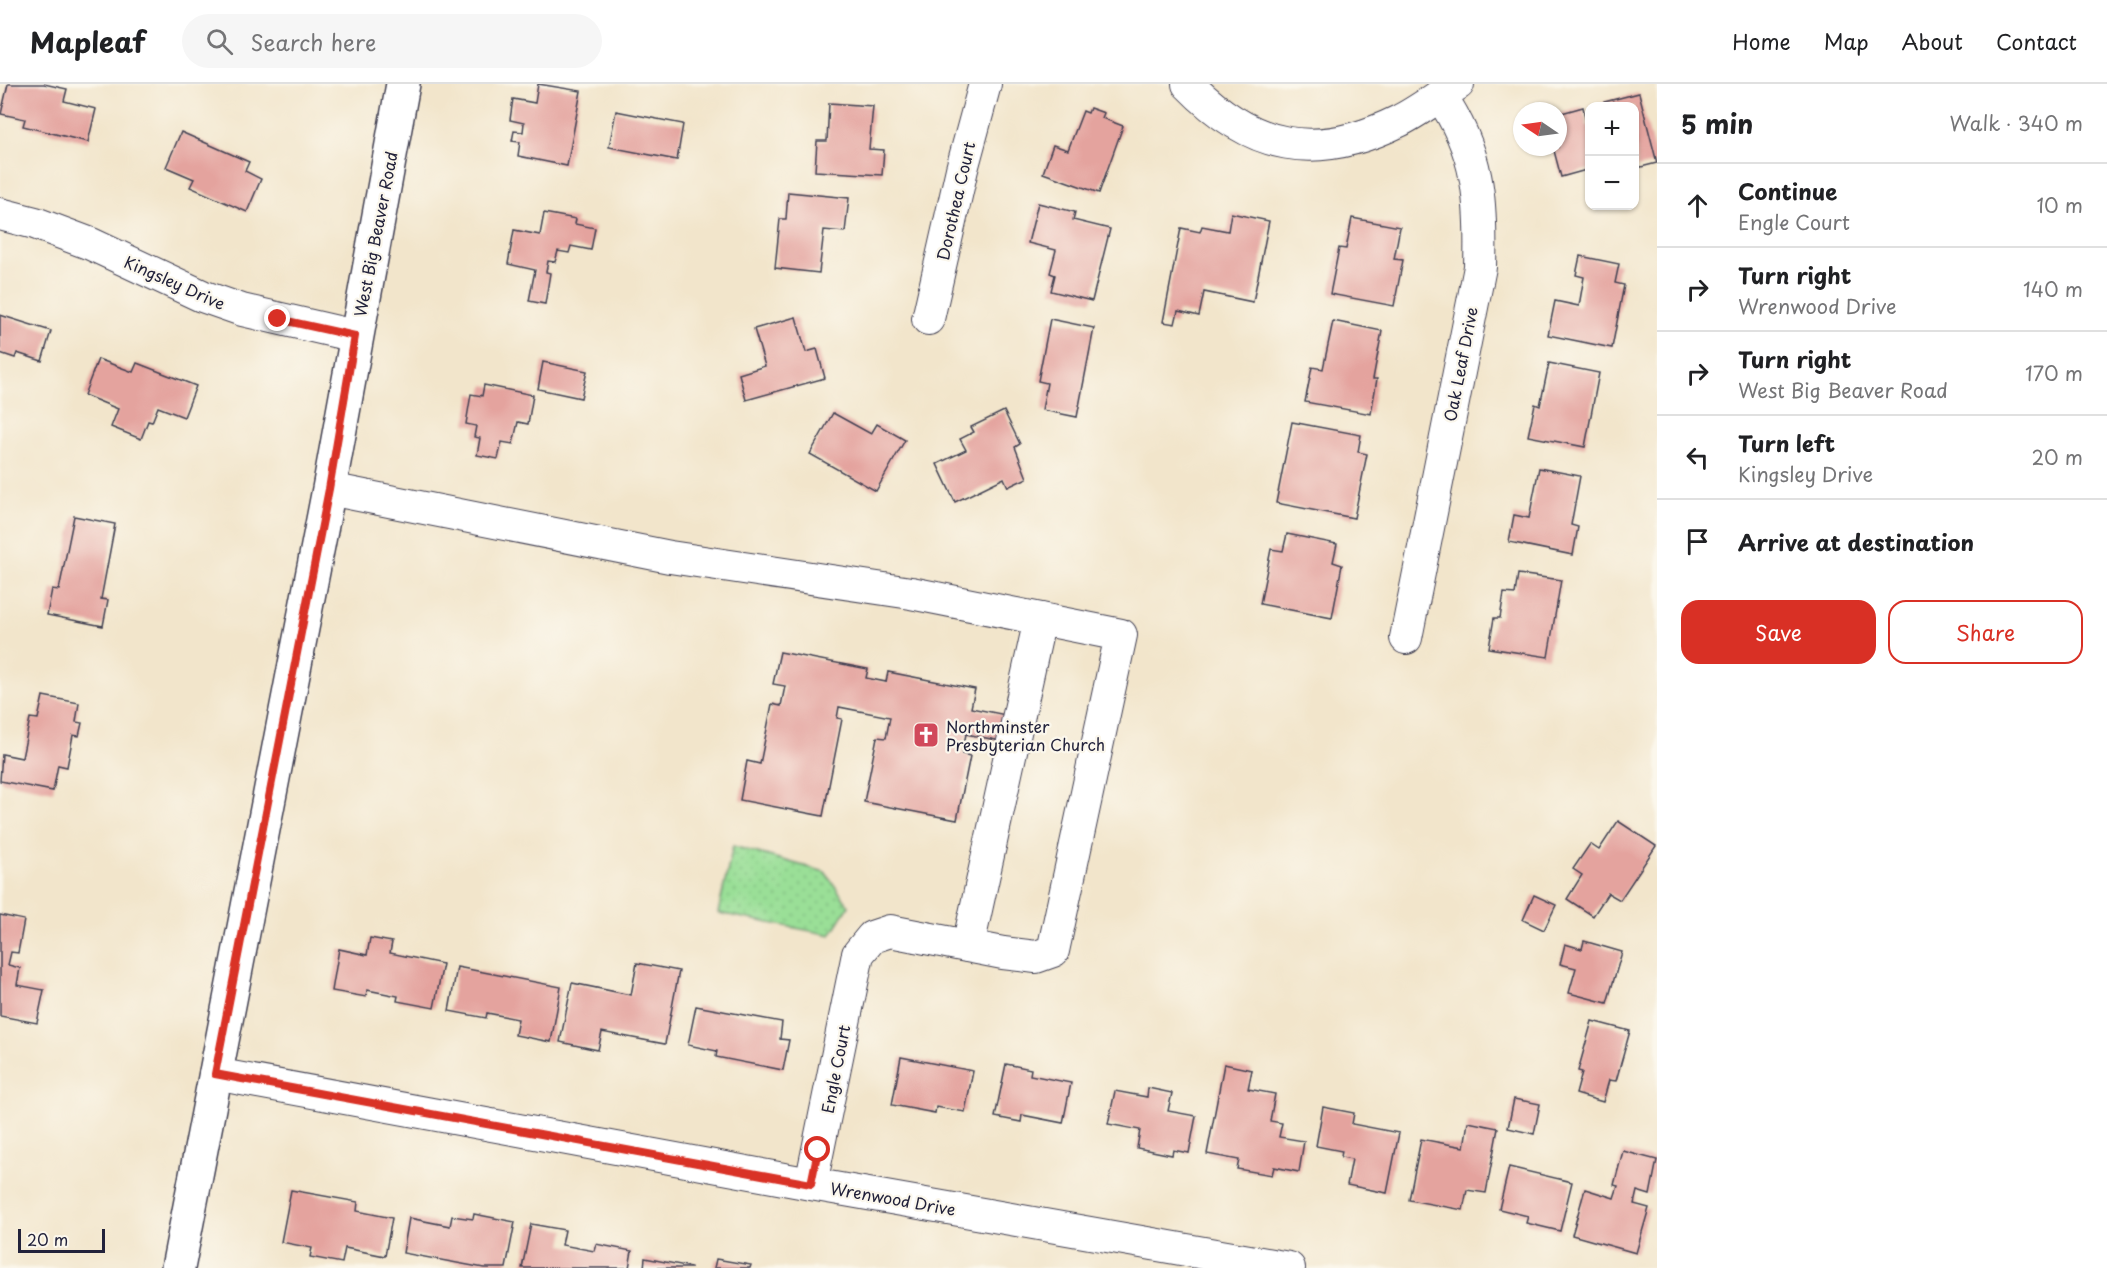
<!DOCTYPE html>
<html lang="en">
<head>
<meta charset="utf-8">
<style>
	body { margin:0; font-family:"Playpen Sans",sans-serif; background:#f6f6f6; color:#202124 }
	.controls { position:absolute; right:18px; top:18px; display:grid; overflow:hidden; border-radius:12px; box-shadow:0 2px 4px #0004 }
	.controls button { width:54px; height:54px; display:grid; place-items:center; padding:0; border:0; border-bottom:2px solid #e0e0e0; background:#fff; color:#202124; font:30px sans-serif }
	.compass { position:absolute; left:1513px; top:18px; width:54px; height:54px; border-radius:50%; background:#fff; box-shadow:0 2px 4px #0004; rotate:283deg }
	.scale { position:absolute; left:18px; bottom:15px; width:87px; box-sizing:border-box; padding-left:6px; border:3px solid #22223b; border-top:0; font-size:16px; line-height:21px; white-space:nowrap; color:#22223b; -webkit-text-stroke:4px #fbf7ec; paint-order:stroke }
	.stop { position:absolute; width:18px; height:18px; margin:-14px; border:4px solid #d93025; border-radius:50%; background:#fff }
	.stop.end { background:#d93025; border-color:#fff; box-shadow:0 2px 6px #0008 }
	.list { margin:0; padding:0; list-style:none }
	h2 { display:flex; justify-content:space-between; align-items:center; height:78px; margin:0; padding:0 24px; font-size:26px }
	h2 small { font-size:20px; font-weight:400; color:#757577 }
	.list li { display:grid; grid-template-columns:39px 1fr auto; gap:18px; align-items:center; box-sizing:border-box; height:84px; padding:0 24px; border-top:2px solid #e0e0e0 }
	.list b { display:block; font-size:22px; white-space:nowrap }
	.list p { margin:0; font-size:20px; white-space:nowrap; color:#757577 }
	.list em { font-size:20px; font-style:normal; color:#757577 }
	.actions { display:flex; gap:12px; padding:18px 24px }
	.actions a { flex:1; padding:14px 0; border:2px solid #d93025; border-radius:18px; text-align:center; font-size:21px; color:#d93025 }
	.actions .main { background:#d93025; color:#fff }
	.icon { flex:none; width:33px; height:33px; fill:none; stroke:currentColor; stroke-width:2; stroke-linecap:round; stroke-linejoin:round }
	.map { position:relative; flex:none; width:1657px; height:1184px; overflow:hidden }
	header { display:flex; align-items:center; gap:36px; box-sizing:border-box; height:84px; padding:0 30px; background:#fff; border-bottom:2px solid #e0e0e0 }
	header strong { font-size:28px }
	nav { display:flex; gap:33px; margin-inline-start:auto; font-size:21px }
	.search { width:420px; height:54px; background:#f6f6f6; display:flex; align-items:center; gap:15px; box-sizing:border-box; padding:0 21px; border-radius:33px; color:#757577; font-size:22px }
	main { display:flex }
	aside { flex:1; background:#fff }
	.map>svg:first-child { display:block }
</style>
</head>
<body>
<header>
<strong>Mapleaf</strong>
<div class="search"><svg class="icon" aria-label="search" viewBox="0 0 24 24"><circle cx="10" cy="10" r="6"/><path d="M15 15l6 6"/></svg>Search here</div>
<nav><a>Home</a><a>Map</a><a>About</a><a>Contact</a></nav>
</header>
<main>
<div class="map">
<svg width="1657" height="1184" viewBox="0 0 1657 1184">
	<defs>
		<pattern id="park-dots" width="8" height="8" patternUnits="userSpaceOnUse" patternTransform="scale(1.5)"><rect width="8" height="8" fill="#9adf97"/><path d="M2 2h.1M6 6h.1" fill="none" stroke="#84bf83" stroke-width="1.8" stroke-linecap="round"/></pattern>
	</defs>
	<rect width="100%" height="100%" fill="#fbf7ec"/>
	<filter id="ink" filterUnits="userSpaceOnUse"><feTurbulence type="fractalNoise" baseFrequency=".0167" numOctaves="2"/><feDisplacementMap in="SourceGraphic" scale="12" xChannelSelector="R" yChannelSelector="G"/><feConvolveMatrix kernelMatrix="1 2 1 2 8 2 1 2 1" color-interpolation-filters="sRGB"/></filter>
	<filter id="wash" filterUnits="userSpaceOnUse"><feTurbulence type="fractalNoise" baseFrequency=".008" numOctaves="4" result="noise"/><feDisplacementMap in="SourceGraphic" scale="24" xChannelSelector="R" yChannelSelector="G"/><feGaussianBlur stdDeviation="1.35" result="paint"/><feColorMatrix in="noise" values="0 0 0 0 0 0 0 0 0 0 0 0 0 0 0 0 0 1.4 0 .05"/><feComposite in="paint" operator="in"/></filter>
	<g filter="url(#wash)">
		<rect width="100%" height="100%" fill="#f2e5cb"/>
		<path fill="url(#park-dots)" stroke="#5e8069" stroke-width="1.5" d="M733 762 825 788 849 822 831 851 718 829Z"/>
		<g id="blocks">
			<g fill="#e4a39e">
				<path d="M8 0H44L67 5 64 17 96 25 88 58 23 42 25 35 1 30Z"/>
				<path d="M538 0 581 7 567 82 518 72 520 58 512 57 514 47 523 48 524 39 510 36 513 15 535 19Z"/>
				<path d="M1639 9 1657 79 1637 84 1634 22H1605L1604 18Z"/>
				<path d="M829 19 873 22 869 65 884 66 882 91 815 87 817 57H827Z"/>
				<path d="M1583 23 1587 42 1590 41V85L1561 93 1553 63H1558V30Z"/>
				<path d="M1090 24 1104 29 1102 34 1123 42 1099 109 1043 89 1053 61 1068 66 1083 27 1088 29Z"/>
				<path d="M616 27 683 40 677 76 609 63Z"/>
				<path d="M181 48 249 78 245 87 261 95 247 128 190 103 194 95 166 83Z"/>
				<path d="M788 108 849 114 845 148 824 146 819 189 775 184 780 135H786Z"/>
				<path d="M1038 119 1075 128 1073 136 1110 145 1092 217 1051 207 1055 191 1050 189 1056 166 1028 159Z"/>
				<path d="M544 129 576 135 575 140 595 144 591 166 571 162 569 169 558 167 555 178 548 177 546 188 550 189 545 220 529 217 535 186 508 180 514 146 540 151Z"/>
				<path d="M1231 129 1269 137 1253 218 1204 208 1199 232 1178 227 1175 240 1163 238 1181 144 1200 148 1202 142 1228 147Z"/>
				<path d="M1352 134 1400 143 1394 175 1403 176 1394 222 1330 210 1339 164 1346 165Z"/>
				<path d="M1580 172 1619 180 1615 199 1624 201 1612 264 1548 251 1555 217 1579 222 1584 193 1576 191Z"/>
				<path d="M0 231 51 247 42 277 17 269 15 274 0 269Z"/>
				<path d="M796 233 806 268 817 265 825 294 746 316 739 290 765 282 754 245Z"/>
				<path d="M1050 235 1094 244 1077 333 1042 326 1047 299 1038 297Z"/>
				<path d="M1333 237 1382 247 1373 295H1377L1371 330 1305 318 1312 283 1323 285Z"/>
				<path d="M98 275 133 288 137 279 196 302 184 333 158 323 152 338 148 337 141 355 111 343 118 325 84 311Z"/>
				<path d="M543 278 587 287 581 314 538 305Z"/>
				<path d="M1549 279 1599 289 1585 363 1528 352 1535 320 1540 322Z"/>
				<path d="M484 301 533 311 528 340 518 338 513 360 502 358 498 375 477 371 480 354 474 353 476 342 466 340 471 310 482 312Z"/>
				<path d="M1004 327 1020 360 1015 363 1027 394 1008 403 1004 394 955 418 937 380 966 366 960 355 974 348 971 343Z"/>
				<path d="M833 329 871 350 877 340 905 356 876 407 810 370Z"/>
				<path d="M1292 338 1361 351 1358 368 1367 370 1354 434 1276 419Z"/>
				<path d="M1539 384 1580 392 1571 441 1578 443 1573 471 1509 458 1514 431 1529 434Z"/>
				<path d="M74 432 115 440 101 515 108 516 103 542 47 531 52 505 59 506Z"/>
				<path d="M1287 450 1337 460 1333 478 1342 481 1332 534 1260 520 1271 465 1283 467Z"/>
				<path d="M1518 490 1561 496 1548 573 1489 564 1494 534H1500L1504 509 1515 510Z"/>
				<path d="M780 568 868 585 866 594 886 598 888 588 975 605 971 624 1011 632 1006 658 966 650 962 670 970 672 957 736 864 718 877 653 886 654 890 633 839 623 837 634 842 635 823 732 740 716 747 677 760 680 772 620 781 622 785 602 773 600Z"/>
				<path d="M43 612 79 619 76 638 82 639 79 652 73 651 67 683 58 681 53 707 0 697 2 670 22 674 30 634 38 635Z"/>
				<path d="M1618 737 1656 762 1620 816 1608 809 1593 832 1567 815 1582 791 1573 785 1590 760 1599 766Z"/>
				<path d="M1534 811 1556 821 1544 846 1523 836Z"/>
				<path d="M0 831 24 836 18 869 11 868 8 881 20 884 17 901 44 906 37 939 0 932Z"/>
				<path d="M370 854 392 858 390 869 443 880 434 924 397 917 398 912 367 906 366 913 332 907 339 865 367 871Z"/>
				<path d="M1584 857 1622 868 1607 919 1569 909 1576 884 1560 880 1565 860 1582 865Z"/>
				<path d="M637 879 679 887 665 960 602 948 598 966 560 958 572 899 631 911Z"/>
				<path d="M457 883 561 903 551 958 515 951 518 935 487 929 486 934 449 927Z"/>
				<path d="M696 922 782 938 780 955 789 956 783 986 716 973 717 967 688 961Z"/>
				<path d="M1592 937 1630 947 1616 997 1609 996 1603 1018 1576 1010 1582 988 1578 987Z"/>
				<path d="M901 973 973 987 965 1028 936 1023 935 1029 892 1021Z"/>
				<path d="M1006 980 1031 985 1030 991 1071 999 1063 1039 1022 1031 1021 1038 995 1033Z"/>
				<path d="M1224 980 1252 986 1248 1005 1275 1010 1270 1037 1282 1039 1279 1053 1304 1057 1299 1088 1274 1083 1272 1091 1237 1085 1239 1076 1207 1070Z"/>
				<path d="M1148 1004 1172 1009 1168 1027 1196 1032 1189 1069 1173 1066 1172 1071 1137 1064 1140 1046 1108 1040 1115 1007 1147 1013Z"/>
				<path d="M1514 1015 1540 1020 1534 1050 1508 1044Z"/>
				<path d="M1323 1023 1354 1029 1352 1040 1399 1049 1387 1109 1347 1101 1352 1075 1341 1073 1342 1067 1316 1062Z"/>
				<path d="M1468 1038 1498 1044 1486 1109 1467 1106 1463 1126 1409 1116 1421 1055 1464 1063Z"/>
				<path d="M1623 1067 1657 1076 1650 1111 1637 1107 1634 1120 1649 1124 1636 1169 1572 1151 1585 1105 1614 1114 1618 1102 1614 1101Z"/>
				<path d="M1509 1083 1572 1098 1560 1147 1526 1139 1528 1132 1499 1125Z"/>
				<path d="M291 1106 358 1118 357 1127 392 1134 385 1172 345 1164 342 1179 310 1173 312 1164 281 1158Z"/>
				<path d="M474 1130 515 1138 506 1184H484L403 1169 409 1134 450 1142 452 1132 473 1135Z"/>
				<path d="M531 1140 565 1146 562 1161 594 1167 596 1160 632 1167 629 1184H522Z"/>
				<path d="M645 1174 691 1183V1184H644Z"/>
				<path d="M716 1175 751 1181 750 1184H714Z"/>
			</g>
		</g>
	</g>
	<g filter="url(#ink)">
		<use href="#blocks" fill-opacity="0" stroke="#413f51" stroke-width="1.5"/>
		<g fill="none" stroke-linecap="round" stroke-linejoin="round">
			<g stroke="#413f51" stroke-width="34">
				<g id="minor">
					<path d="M1188 0C1252 66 1316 78 1399 37 1419 27 1438 12 1458 0"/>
					<path d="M0 130 35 139 91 160 202 212 242 226 355 252"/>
					<path d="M928 235 962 85 985 0"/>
					<path d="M329 405 670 473 911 509 1121 551 1053 867 1036 873 1003 869 890 847 872 853 858 870 811 1100"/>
					<path d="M1406 554 1480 183C1482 116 1479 68 1440 11"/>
					<path d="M968 862 1040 535"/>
					<path d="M215 990 811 1100 1289 1184"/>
				</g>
			</g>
			<g stroke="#413f51" stroke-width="36">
				<path id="major" d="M178 1184 329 405 403 0"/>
			</g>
			<use href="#minor" stroke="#fff" stroke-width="32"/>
			<use href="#major" stroke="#fff" stroke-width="33"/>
		</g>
	</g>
	<g fill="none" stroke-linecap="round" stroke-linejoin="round" filter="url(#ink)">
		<path stroke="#d93025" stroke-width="8" d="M278 235 355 252 329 405 215 990 811 1100 818 1066"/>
	</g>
	<defs>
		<g id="church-square" transform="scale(1.35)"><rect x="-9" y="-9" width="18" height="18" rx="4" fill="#d1495b" stroke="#fbf7ec"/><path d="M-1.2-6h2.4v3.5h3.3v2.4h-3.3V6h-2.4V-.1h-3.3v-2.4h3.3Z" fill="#fff"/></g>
	</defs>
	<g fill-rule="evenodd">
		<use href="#church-square" x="926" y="651"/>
	</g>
	<g text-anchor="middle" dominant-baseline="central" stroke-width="4.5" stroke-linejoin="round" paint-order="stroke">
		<g font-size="16" fill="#22223b" stroke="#fbf7ec">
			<text transform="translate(955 117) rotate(-77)">Dorothea Court</text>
			<text transform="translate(375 150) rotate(-79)">West Big Beaver Road</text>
			<text transform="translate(175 198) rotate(24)">Kingsley Drive</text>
			<text transform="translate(1460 280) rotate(-79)">Oak Leaf Drive</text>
			<text transform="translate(835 985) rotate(-79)">Engle Court</text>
			<text transform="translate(893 1114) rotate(10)">Wrenwood Drive</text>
		</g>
		<g font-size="16" fill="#22223b" stroke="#fbf7ec" text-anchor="start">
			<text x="946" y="642">Northminster<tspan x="946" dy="18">Presbyterian Church</tspan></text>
		</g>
	</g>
</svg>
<div class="controls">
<button>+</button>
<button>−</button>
</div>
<svg class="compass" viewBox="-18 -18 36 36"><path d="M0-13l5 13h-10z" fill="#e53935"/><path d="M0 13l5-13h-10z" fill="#757577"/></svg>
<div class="scale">20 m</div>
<div class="stop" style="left:818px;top:1066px"></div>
<div class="stop end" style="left:278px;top:235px"></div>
</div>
<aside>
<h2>5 min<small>Walk · 340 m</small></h2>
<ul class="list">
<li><svg class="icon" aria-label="ahead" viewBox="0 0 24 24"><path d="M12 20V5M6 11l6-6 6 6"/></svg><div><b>Continue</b><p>Engle Court</p></div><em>10 m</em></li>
<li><svg class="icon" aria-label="right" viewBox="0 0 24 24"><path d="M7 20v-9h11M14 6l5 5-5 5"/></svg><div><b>Turn right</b><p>Wrenwood Drive</p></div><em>140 m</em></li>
<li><svg class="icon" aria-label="right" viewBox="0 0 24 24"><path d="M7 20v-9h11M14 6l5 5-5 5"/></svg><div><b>Turn right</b><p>West Big Beaver Road</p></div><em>170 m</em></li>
<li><svg class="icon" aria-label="left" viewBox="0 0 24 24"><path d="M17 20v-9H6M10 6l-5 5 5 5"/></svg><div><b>Turn left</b><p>Kingsley Drive</p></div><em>20 m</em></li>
<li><svg class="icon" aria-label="arrive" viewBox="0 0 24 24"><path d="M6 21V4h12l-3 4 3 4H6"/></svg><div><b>Arrive at destination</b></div></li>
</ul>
<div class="actions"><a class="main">Save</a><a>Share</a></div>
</aside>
</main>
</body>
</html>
